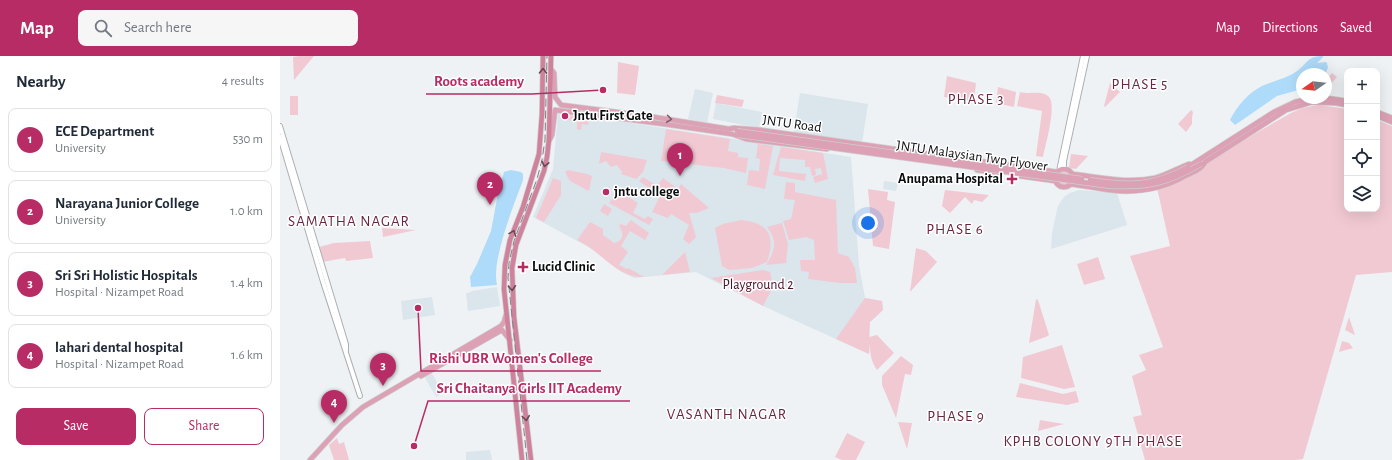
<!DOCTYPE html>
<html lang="en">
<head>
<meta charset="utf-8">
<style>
	body { margin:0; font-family:"Alegreya Sans",sans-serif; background:#f6f6f7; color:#1f2937 }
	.controls { position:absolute; right:12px; top:12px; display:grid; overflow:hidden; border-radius:8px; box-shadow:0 4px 16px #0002 }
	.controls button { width:36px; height:36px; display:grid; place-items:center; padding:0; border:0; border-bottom:1px solid #e0e1e3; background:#fff; color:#1f2937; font:20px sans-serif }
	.compass { position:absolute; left:1016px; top:12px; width:36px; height:36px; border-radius:50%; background:#fff; box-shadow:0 4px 16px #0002; rotate:256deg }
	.you { position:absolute; left:588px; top:167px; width:14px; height:14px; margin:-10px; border:3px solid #fff; border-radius:50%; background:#1a73e8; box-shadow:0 0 0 6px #1a73e833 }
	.badge { display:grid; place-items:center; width:26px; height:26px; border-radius:50%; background:#b72c65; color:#fff; font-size:13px; font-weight:700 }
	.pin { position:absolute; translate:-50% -33px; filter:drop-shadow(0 1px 2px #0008) }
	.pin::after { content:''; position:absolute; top:21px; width:14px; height:12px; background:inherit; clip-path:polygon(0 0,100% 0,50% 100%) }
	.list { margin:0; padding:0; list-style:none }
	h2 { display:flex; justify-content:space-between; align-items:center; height:52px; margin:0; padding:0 16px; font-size:17px }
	h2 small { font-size:13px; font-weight:400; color:#747a83 }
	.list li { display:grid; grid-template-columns:26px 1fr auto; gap:12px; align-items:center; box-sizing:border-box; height:64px; margin:0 8px 8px; padding:0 8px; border:1px solid #e0e1e3; border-radius:8px }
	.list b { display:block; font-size:15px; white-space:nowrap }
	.list p { margin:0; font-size:13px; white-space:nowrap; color:#747a83 }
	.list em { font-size:13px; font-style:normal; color:#747a83 }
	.actions { display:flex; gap:8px; padding:12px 16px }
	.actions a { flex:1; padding:9px 0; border:1px solid #b72c65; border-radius:8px; text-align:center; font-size:14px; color:#b72c65 }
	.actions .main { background:#b72c65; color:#fff }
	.icon { flex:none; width:22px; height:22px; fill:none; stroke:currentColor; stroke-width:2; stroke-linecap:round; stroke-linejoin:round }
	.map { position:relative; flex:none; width:1112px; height:404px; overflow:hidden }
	header { display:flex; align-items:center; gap:24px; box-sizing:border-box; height:56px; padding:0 20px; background:#b72c65; color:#fff }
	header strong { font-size:19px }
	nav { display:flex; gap:22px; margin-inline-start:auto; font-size:14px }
	.search { width:280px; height:36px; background:#f6f6f7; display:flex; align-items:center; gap:10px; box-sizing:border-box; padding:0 14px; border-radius:8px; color:#747a83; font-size:15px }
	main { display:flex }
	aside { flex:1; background:#fff }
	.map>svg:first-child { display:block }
</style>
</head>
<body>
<header>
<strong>Map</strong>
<div class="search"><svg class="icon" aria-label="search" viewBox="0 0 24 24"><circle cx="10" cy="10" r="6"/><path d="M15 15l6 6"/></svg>Search here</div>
<nav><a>Map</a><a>Directions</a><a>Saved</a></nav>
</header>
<main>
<aside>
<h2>Nearby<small>4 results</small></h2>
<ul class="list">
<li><span class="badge">1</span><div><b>ECE Department</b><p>University</p></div><em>530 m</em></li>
<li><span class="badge">2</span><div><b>Narayana Junior College</b><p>University</p></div><em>1.0 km</em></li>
<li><span class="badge">3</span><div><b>Sri Sri Holistic Hospitals</b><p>Hospital · Nizampet Road</p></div><em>1.4 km</em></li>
<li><span class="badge">4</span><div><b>lahari dental hospital</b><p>Hospital · Nizampet Road</p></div><em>1.6 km</em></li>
</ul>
<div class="actions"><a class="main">Save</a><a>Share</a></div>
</aside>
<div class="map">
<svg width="1112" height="404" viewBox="0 0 1112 404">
	<rect width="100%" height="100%" fill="#eef2f5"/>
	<g fill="#dbe5ec">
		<path d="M415 33 433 37 427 67 408 63Z"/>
		<path d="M520 37 588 48 582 87 514 76Z"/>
		<path d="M436 47 482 56 479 72 433 63Z"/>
		<path d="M278 58 338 65 571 101 579 209 585 242 602 245 603 254 590 266 589 298 483 250 416 216 354 222 340 215 312 193 253 161 273 113Z"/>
		<path d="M604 125 618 127 616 135 603 133Z"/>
		<path d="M799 134 837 137 847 169 771 193 772 177 778 150 784 141 790 137Z"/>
		<path d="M217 231 220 250 188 255 186 237 191 236 192 235Z"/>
		<path d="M152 241 155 259 123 264 121 245Z"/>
		<path d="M151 316 163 337 156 341 144 320Z"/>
		<path d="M210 394 212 404H186V396Z"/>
	</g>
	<g fill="#f1c9d3">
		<path d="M20 0H34L14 24 13 1Z"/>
		<path d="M338 6 359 10 355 39 337 37Z"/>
		<path d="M1052 17 1057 21 1048 31 1046 29V24Z"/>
		<path d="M667 20 696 27 694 45 664 41Z"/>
		<path d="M830 27 840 36 825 51 824 50Z"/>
		<path d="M718 31 736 36 734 51 716 47Z"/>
		<path d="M740 36C749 39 759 34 768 40 778 47 765 90 763 101L756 100 762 55 737 50Z"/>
		<path d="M437 39 464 44 462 51 435 47Z"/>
		<rect x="10" y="40" width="8" height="19"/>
		<path d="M1039 49 1067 53V153H1097V64L1112 70V216L1076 219 1023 403 1016 404H865L853 361 862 359 852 320 866 314 859 299 883 291 850 200 890 190 877 132 908 120 950 92 1011 57 1022 52Z"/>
		<path d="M911 54 913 56 912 62V68L906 76 898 68Z"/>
		<path d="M288 59 309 62 308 69 302 68 301 74 297 73V65L288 64Z"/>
		<path d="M386 73 450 83 448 95 458 97V101L468 102 466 117 444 112 381 105Z"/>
		<path d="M478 88 493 90 485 133 467 129 469 114 479 115 480 103 476 102Z"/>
		<path d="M501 91 543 97 548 123 535 127 533 121 542 118 541 112 535 113 536 119 532 120 530 111H525V104L500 102 499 115 526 118 525 125 493 119Z"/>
		<path d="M321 96 367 104 363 116 356 123 341 118 342 116 337 109 331 111 326 105 319 108Z"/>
		<path d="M791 98 808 100 796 113 789 112Z"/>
		<path d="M288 114 307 118 312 120 309 135 290 125 285 116Z"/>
		<circle cx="784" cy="122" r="7"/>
		<path d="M363 121 377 130 383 122 398 133 401 128 429 152 417 157H409L416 181 409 188 403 183 409 169 391 158 388 162 372 156 380 140 359 125Z"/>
		<path d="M273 122 281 125V139L264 166 256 162Z"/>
		<path d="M506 126 515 127V136L556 144 558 197 569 201 575 212 577 227H560L528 223 529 216 521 215 520 204H535L534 184 526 181 509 184 503 165 511 163 515 144 504 143Z"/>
		<path d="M588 133 608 136 607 144 615 146 609 193 593 190Z"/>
		<path d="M665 134 709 139 702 146 694 144 692 148 685 141 670 157 662 150Z"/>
		<path d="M338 135 358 147 353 157 365 163 368 160 373 163 369 169 329 147Z"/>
		<path d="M324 148 332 153 328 160 320 155Z"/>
		<path d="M351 164 369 177 365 184 350 175 341 190 348 196 339 209 347 213 348 212 364 221C343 222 329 206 313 194 308 190 303 187 297 184L310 166 323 173V179L334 187C344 185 344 177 339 170L341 168 346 170Z"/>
		<path d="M461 164C489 167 496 180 487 206L472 212 449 214 442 210 435 172 443 168Z"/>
		<path d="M502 167 508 188 506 207 486 209C495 194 498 186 487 171Z"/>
		<path d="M102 172 136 174 103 181Z"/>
		<path d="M90 185 93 202 66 205 65 202 42 206 39 191 54 187Z"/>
		<path d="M636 192 646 195 657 206 630 236Z"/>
		<path d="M405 196 410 216 382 219Z"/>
		<path d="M818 201 825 223 804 229 797 208Z"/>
		<path d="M483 214 490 216 493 231 483 250 431 222Z"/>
		<path d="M585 242 602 245 603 254 590 266 589 281 597 279 614 297 597 314C591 305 590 298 590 288L589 298 556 283Z"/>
		<path d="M756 243 758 244 769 279 768 280 749 287Z"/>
		<path d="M1069 261 1075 279 1065 274Z"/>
		<path d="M1062 285 1069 287 1073 292 1059 296Z"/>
		<path d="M782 289 795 331 784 333 741 322 743 301Z"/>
		<path d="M621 300 633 309 631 319 625 318 616 362 602 329V320Z"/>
		<path d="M740 327 783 338 796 335 799 346 787 349 736 341Z"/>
		<path d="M760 364 784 368 758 375Z"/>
		<path d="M618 366 632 367 627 393Z"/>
		<path d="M567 377 585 386 576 404H562L555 401Z"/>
		<path d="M57 382 59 388 64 386 69 404H54L49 389Z"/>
	</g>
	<g fill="#aedbf9">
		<path d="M1043 0V1L1037 7 1046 6 1047 7 1048 12 1045 18H1022V33L997 40 955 69 950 64C957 50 968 37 982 30 993 25 1006 23 1017 15 1027 8 1027 0 1043 0Z"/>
		<path d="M231 114 241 116 243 118V124C234 149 211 204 217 229L191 231 190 221 197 208 211 175 217 143 224 116Z"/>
	</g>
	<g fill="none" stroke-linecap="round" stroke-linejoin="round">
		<g stroke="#adb0b3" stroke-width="6">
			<g id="secondary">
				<path d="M0 70 66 288V294"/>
				<path d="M0 81 43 226 80 340"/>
				<path d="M784 113V105L807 0"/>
				<path d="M779 115 803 0"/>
			</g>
		</g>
		<g stroke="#cecece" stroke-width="6">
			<g id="primary">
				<path d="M271 13 274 17 275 41 281 49 367 60 449 73 454 72 480 74 777 116"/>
				<path d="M1046 42 1067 45"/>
				<path d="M1097 56 1112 62"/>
				<path d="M1097 60 1112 66"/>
				<path d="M269 85 272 79 275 54 384 68 452 78 466 83 547 93"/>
				<path d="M908 111 994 56 1015 46 1033 42"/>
				<circle cx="784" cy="122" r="9"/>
				<path d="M697 114 719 117"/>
				<path d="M792 118C820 121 847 128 875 122 887 119 898 112 909 108"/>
				<path d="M740 120 776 125"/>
				<path d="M790 128C807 130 823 134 840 135 862 136 886 131 905 120 912 117 922 113 925 106L1006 54 1032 46 1056 47 1067 49"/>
				<path d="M141 320 222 274 230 284"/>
				<path d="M30 404 62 369 83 351 221 270 224 266 226 259"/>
			</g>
		</g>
		<g stroke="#cecece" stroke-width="6">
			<g id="trunk">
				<path d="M242 404 224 233 225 209 230 184 243 151 259 98 262 58 263 0"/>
				<path d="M251 404 234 261 232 212 236 189 264 115 267 101 269 83 271 0"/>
			</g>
		</g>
		<use href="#secondary" stroke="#fff" stroke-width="4"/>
		<use href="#primary" stroke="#dca1b5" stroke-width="4.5"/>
		<use href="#trunk" stroke="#d0829c" stroke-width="4.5"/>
		<path stroke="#808284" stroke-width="1" stroke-dasharray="8 4" stroke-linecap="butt" d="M247 404 228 222 229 207 234 185 257 123 262 104 265 84 267 0"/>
		<g stroke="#cecece" stroke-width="6" stroke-linecap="butt">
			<g id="primary-bridge">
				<path d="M457 75 802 123"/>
				<path d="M458 79 830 130C869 132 888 127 921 108"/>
				<path d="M810 124C846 130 875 130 908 111"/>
			</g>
		</g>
		<use href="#primary-bridge" stroke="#dca1b5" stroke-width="4.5"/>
	</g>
	<defs><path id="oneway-chevron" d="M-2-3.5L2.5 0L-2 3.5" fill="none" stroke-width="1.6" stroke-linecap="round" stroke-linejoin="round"/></defs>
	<g stroke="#6d4654">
		<use href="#oneway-chevron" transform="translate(263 15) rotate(-89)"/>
		<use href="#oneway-chevron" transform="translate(265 108) rotate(102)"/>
		<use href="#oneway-chevron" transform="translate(233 177) rotate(-69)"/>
		<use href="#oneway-chevron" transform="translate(232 232) rotate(86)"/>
		<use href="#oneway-chevron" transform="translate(246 362) rotate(83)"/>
	</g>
	<use stroke="#7e5e69" href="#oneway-chevron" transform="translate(389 63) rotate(8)"/>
	<g fill="#b72c65" stroke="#fff" stroke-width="1.5">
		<circle cx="285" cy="60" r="4"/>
		<path d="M730 117h4v4h4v4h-4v4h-4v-4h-4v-4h4z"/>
		<circle cx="326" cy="136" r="4"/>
		<path d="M241 205h4v4h4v4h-4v4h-4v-4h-4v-4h4z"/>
	</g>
	<g text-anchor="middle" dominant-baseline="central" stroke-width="3" stroke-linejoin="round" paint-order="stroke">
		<g font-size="14" font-weight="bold" fill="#0a0b0c" stroke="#fff" text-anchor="start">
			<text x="293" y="60">Jntu First Gate</text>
			<text x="723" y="123" text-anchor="end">Anupama Hospital</text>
			<text x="334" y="136">jntu college</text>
			<text x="252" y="211">Lucid Clinic</text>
		</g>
		<g font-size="14" fill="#0a0b0c" stroke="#fff">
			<text transform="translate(512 68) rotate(8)">JNTU Road</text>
			<text transform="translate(692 100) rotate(8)">JNTU Malaysian Twp Flyover</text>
		</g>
		<g font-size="14" fill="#4c0f27" stroke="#fff">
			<text x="478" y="229">Playground 2</text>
		</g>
		<g font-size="15" letter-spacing="1" fill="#69263e" stroke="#fff">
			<text x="860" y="28">PHASE 5</text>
			<text x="696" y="43">PHASE 3</text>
			<text x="69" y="165">SAMATHA NAGAR</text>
			<text x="675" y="173">PHASE 6</text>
			<text x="447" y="358">VASANTH NAGAR</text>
			<text x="676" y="360">PHASE 9</text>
			<text x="813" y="385">KPHB COLONY 9TH PHASE</text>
		</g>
	</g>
	<path fill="none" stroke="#b72c65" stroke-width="1.5" d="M323 34L252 38H146M138 252L141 315H321M134 390L148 345H350"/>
	<g fill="#b72c65" stroke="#fff" stroke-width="1.5">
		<circle cx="323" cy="34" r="4"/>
		<circle cx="138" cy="252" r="4"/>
		<circle cx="134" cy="390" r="4"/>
	</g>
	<g font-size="15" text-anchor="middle" font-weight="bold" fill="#b72c65" stroke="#fff" stroke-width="3" stroke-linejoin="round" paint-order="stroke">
		<text x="199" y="30">Roots academy</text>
		<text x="231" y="307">Rishi UBR Women's College</text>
		<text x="249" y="337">Sri Chaitanya Girls IIT Academy</text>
	</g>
</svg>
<div class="controls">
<button>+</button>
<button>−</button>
<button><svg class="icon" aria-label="locate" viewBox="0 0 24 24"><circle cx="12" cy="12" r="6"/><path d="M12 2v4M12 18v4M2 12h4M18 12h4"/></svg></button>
<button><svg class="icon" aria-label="layers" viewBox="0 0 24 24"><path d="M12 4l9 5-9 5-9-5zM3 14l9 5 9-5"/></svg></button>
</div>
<svg class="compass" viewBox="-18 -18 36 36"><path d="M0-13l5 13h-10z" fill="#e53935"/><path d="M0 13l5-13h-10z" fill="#747a83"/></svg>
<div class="you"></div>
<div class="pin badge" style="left:400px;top:120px">1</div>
<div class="pin badge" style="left:210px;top:149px">2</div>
<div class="pin badge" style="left:103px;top:330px">3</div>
<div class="pin badge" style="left:54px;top:367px">4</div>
</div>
</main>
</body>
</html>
